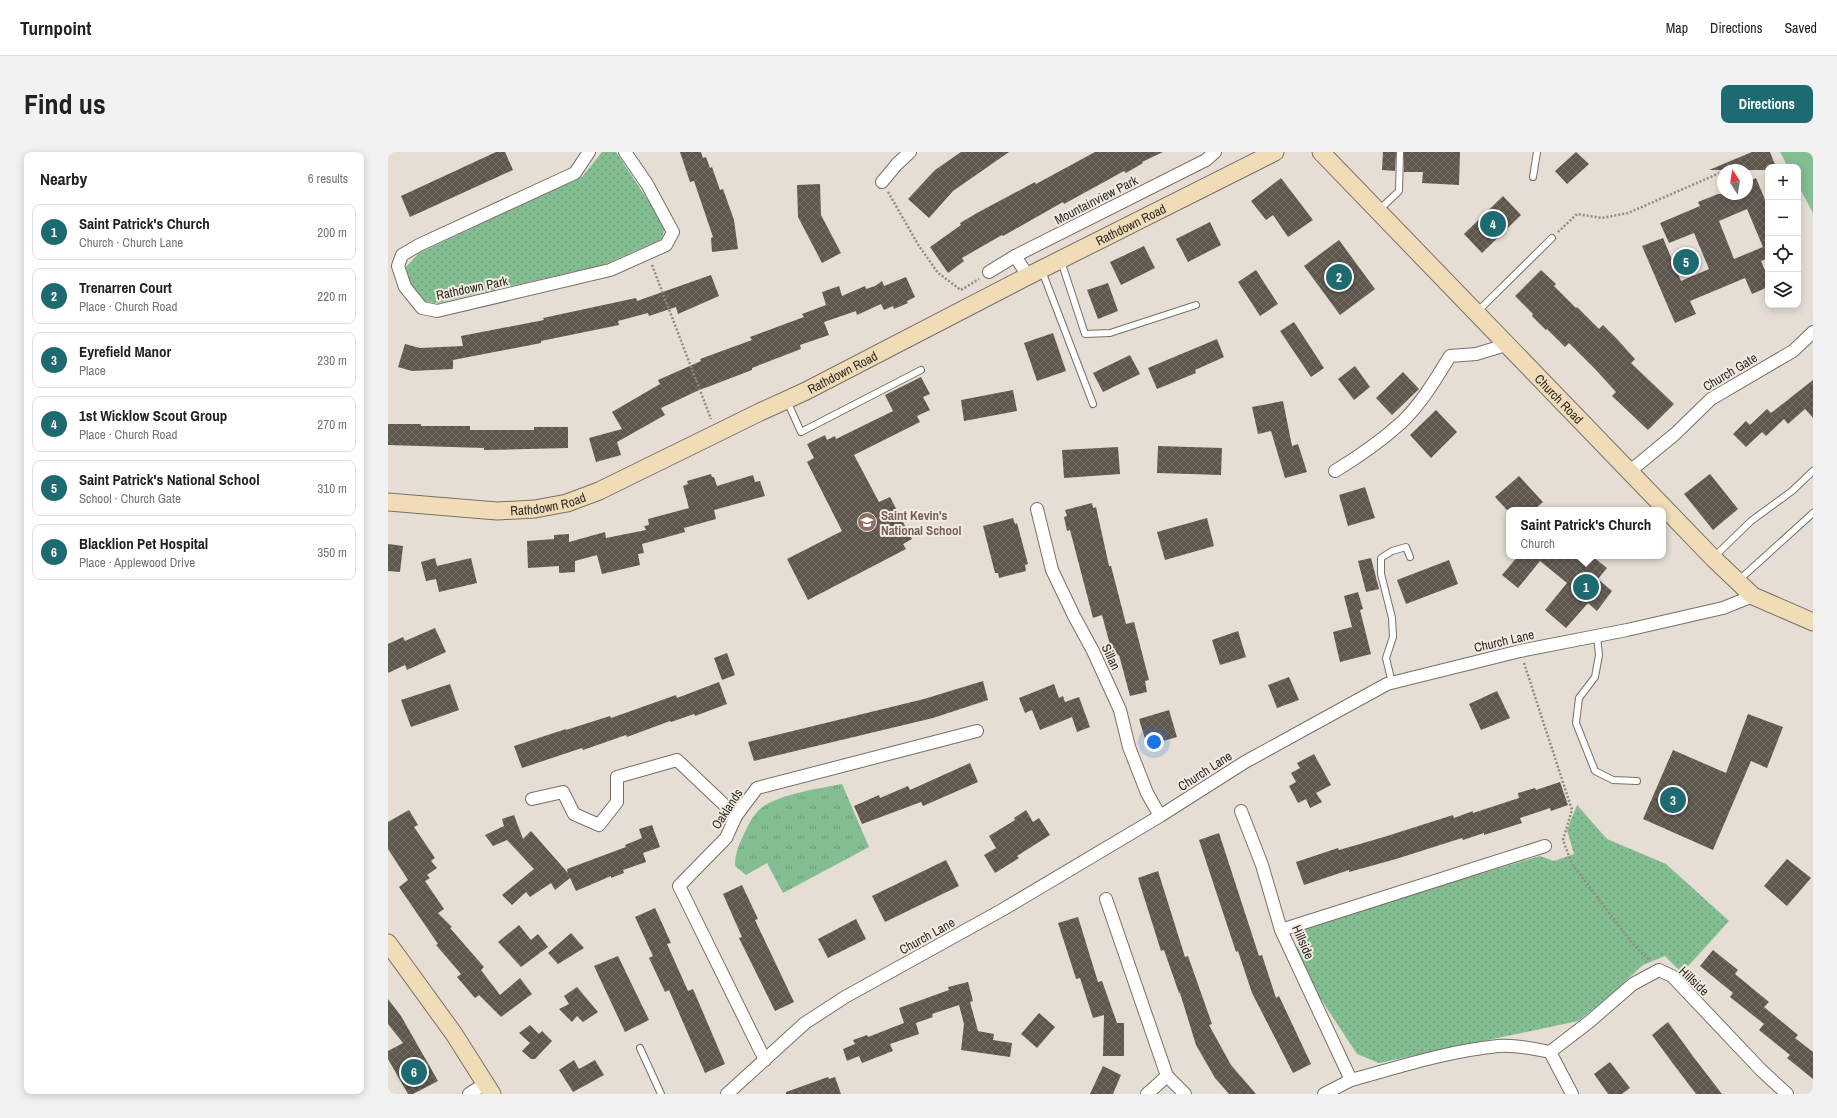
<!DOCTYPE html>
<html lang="en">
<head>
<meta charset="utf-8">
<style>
	body { margin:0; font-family:"Archivo Narrow",sans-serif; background:#f2f2f2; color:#202124 }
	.controls { position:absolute; right:12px; top:12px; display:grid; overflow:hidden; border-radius:8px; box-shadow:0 2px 10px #0003 }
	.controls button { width:36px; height:36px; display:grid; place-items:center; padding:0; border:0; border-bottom:1px solid #e0e0e0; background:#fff; color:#202124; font:20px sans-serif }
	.compass { position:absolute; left:1329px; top:12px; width:36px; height:36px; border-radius:50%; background:#fff; box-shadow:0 2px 10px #0003; rotate:348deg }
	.you { position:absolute; left:766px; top:590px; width:14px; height:14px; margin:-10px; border:3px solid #fff; border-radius:50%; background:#1a73e8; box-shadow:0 0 0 6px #1a73e833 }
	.badge { display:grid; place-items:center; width:26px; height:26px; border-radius:50%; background:#1e6a71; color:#fff; font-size:13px; font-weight:700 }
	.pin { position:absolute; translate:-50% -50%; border:2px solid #fff; box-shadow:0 1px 4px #0006 }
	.popup { position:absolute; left:1118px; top:355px; width:160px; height:52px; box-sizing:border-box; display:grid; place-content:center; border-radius:8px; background:#fff; filter:drop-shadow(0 1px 3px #0005); font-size:13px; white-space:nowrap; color:#757577 }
	.popup b { font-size:15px; color:#202124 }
	.popup::after { content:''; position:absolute; left:50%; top:100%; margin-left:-8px; border:8px solid transparent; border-top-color:#fff }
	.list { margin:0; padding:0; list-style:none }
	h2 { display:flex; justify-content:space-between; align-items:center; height:52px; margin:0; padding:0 16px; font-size:17px }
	h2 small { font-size:13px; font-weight:400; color:#757577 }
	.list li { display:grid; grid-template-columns:26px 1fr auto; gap:12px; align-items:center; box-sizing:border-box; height:56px; margin:0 8px 8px; padding:0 8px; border:1px solid #e0e0e0; border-radius:8px }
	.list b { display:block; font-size:15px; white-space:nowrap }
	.list p { margin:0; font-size:13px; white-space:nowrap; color:#757577 }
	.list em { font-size:13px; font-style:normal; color:#757577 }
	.icon { flex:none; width:22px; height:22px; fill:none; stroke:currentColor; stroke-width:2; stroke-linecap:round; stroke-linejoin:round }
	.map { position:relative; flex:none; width:1425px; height:942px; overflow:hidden; border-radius:8px }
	header { display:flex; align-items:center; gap:24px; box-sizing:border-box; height:56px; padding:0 20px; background:#fff; border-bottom:1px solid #e0e0e0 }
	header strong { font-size:19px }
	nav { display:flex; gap:22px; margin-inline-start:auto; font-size:14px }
	.intro { display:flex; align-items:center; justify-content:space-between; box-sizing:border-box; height:96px; padding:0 24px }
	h1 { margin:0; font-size:28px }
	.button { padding:10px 18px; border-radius:8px; background:#1e6a71; color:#fff; font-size:14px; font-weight:700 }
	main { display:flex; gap:24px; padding:0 24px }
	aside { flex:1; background:#fff; border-radius:8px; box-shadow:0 2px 10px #0003 }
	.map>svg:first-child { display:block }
</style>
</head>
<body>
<header>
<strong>Turnpoint</strong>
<nav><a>Map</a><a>Directions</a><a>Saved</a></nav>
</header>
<div class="intro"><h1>Find us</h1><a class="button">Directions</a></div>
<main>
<aside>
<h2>Nearby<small>6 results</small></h2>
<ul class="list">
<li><span class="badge">1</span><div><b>Saint Patrick's Church</b><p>Church · Church Lane</p></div><em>200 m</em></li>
<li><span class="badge">2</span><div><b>Trenarren Court</b><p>Place · Church Road</p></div><em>220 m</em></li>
<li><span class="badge">3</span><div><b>Eyrefield Manor</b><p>Place</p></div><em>230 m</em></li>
<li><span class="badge">4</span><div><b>1st Wicklow Scout Group</b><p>Place · Church Road</p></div><em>270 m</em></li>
<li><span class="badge">5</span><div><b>Saint Patrick's National School</b><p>School · Church Gate</p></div><em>310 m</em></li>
<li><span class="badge">6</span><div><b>Blacklion Pet Hospital</b><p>Place · Applewood Drive</p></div><em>350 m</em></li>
</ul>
</aside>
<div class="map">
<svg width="1425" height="942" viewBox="0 0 1425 942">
	<defs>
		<pattern id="grass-dots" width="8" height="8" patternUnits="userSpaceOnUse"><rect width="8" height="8" fill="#83be92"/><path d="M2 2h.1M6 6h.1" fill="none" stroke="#6c9b77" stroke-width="1.8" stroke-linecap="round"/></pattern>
		<pattern id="park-tufts" width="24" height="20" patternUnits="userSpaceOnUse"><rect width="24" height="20" fill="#83be92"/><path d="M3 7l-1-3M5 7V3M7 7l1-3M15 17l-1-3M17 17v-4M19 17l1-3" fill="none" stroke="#6c9b77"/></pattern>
		<pattern id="building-cross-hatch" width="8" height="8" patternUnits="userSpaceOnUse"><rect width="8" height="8" fill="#5e574e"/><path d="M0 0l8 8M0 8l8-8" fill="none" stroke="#726c64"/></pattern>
	</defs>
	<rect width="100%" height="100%" fill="#e6ded4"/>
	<g fill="url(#grass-dots)">
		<path d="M214 0H228L277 74 274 87 215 113 49 151 32 149 20 132 18 115 31 101 194 25Z"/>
		<path d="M1189 653 1219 687 1278 712 1341 769 1294 821 1277 804 1255 813 1221 844 1190 869 991 911 969 902 921 829 909 796 916 775 1152 704 1166 709 1186 702 1179 678Z"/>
	</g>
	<path fill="url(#park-tufts)" d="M454 632 481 695 395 741 379 711 358 723 347 714C347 702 350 695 355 684 359 675 364 665 371 658 386 643 433 636 454 632Z"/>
	<path fill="#83be92" d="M1392 0H1425V61L1410 33V15H1400Z"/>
	<g fill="url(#building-cross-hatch)" fill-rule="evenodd">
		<path d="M108 0H117L125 18 22 65 13 44Z"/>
		<path d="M292 0H313L315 6 318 5 322 16 324 15 332 38 335 37 346 68 350 97 324 100 323 86 325 85 306 29 302 30Z"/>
		<path d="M573 0H621L565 39 541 66 520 47 547 18Z"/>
		<path d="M707 0H775L754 10 755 11 738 21 736 19 676 52 675 50 615 84 614 83 574 106 576 109 560 121 542 95 573 73 572 71 589 61 647 30 648 32Z"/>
		<path d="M995 0H1008L1007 19 994 18Z"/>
		<path d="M1016 0H1072L1071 33 1034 31 1035 20H1016Z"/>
		<path d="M1188 0 1201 12 1179 32 1167 19Z"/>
		<path d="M1364 0H1382L1388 15H1380V18H1321Z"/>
		<path d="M893 26 925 68 900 85 885 63 878 68 863 49Z"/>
		<path d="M1368 26 1380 55V106L1373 109 1380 126V135L1364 142 1357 126 1302 149 1308 162 1287 171 1254 94 1275 86 1293 129 1321 117 1306 81 1281 91 1272 71 1312 54 1310 50 1330 42H1359V30ZM1359 57 1375 95 1346 107 1331 69Z"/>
		<path d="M432 32 433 63 453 101 434 111 410 65 409 33Z"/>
		<path d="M1115 44 1133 63 1094 101 1076 82Z"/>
		<path d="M822 70 833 93 800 110 788 87Z"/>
		<path d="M951 88 987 137 952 163 916 114Z"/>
		<path d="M756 94 767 116 733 133 722 110Z"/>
		<path d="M868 118 890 152 872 164 850 130Z"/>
		<path d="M1153 118 1168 132 1166 134 1188 156 1189 155 1211 177 1215 173 1229 187 1247 207 1243 211 1286 252 1260 278 1224 244 1228 240 1208 218 1181 191 1177 195 1159 177 1158 178 1144 164 1145 162 1127 144Z"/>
		<path d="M323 123 331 144 290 162 288 155 261 164 260 161 230 169 231 173 153 189V191L65 208V217L24 219 10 215 17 192 32 196 75 194 73 184 156 168 155 166 248 146 249 149Z"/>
		<path d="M518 125 527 145 519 149 520 151 506 157 505 154 496 158 493 152 469 163 468 159 436 170 441 183 412 193 413 197 364 216V218L309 239 273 256 277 263 229 290 233 303 208 310 201 286 234 277 224 260 272 232 270 228 313 209 312 207 364 188 362 185 416 165 414 162 438 153 434 140 451 134 454 144 477 134 478 137 487 134 494 129 496 134Z"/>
		<path d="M720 131 730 159 710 167 699 138Z"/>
		<path d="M906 170 936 216 923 225 892 179Z"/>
		<path d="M665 181 678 219 649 229 636 191Z"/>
		<path d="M829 187 836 205 807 218 808 221 769 237 760 216Z"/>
		<path d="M742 203 752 222 715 240 705 221Z"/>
		<path d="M967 214 982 235 966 248 950 227Z"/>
		<path d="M1015 220 1031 237 1004 263 988 246Z"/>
		<path d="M533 225 542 242 535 245 542 258 529 264 532 270 466 303 491 350 502 345 524 387 515 392 518 397 420 448 399 407 454 379 419 310 426 306 419 292 437 283 439 288 447 284 448 287 505 259 497 243Z"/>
		<path d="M1425 228V266L1417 257 1400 272 1396 267 1378 284 1374 280 1358 295 1345 282 1358 269 1362 273 1379 257 1383 261Z"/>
		<path d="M625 238 629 259 576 269 573 248Z"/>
		<path d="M895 249 904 294 910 292 919 320 897 326 883 279 870 282 864 255Z"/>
		<path d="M1048 258 1069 280 1043 306 1022 283Z"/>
		<path d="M0 272H33V274H82V278H146V275H180V296L96 298V296L0 293Z"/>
		<path d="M770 294 834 296 833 323 769 321Z"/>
		<path d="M730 295 732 322 676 326 674 298Z"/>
		<path d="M323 322 324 325H326L329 334 365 323 367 330 372 329 377 344 326 358 328 367 296 376 297 380 254 392 256 401 250 402 252 413 214 422 209 403 187 409V420L171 421V414L140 416 139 389 166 387V383L181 382V390L217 380 218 386 258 378 256 374 261 373 260 367 301 356 295 334 300 332 299 329Z"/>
		<path d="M1322 322 1350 357 1325 378 1296 342Z"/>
		<path d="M1131 324 1155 350 1146 358H1119L1107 345Z"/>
		<path d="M977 335 987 366 960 374 951 343Z"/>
		<path d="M704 351 705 356 708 355 721 414H723L738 472 746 470 761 528 757 529 759 540 742 544 731 503 725 504 714 463 705 466 682 378 679 379 676 365 679 364 677 358Z"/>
		<path d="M625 366 627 372 629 371 640 412 637 413 638 419 611 426 610 421H607L595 374Z"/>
		<path d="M819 366 826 394 777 408 769 380Z"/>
		<path d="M0 392 15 394 12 420 0 419Z"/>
		<path d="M1130 404H1185L1196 413 1204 404 1219 416 1210 427 1224 439 1209 459 1200 451 1178 476 1157 458 1179 431 1152 409 1130 436 1114 423Z"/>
		<path d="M47 406 49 414 83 406 89 431 51 440 48 427 38 429 33 410Z"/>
		<path d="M983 406 991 437 978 440 970 409Z"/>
		<path d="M1061 408 1070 432 1018 452 1009 428Z"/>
		<path d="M970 440 975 457 972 458 983 502 952 510 945 480 964 475 956 444Z"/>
		<path d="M47 476 58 500 19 518 17 513 0 521V492L15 485 17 489Z"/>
		<path d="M850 479 858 505 832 513 824 488Z"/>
		<path d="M339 501 347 523 334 528 326 506Z"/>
		<path d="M901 525 911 548 889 556 880 533Z"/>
		<path d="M595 529 600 548 545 566 366 609 360 590 536 547Z"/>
		<path d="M331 530 339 552 307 564 306 562 283 570 282 569 239 585 238 583 195 598 194 596 134 616 126 594 178 577V578L222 564 223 566 288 543 289 546Z"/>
		<path d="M62 532 71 558 23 575 13 548Z"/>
		<path d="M666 532 671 546 675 544 677 550 691 545 702 575 689 580 684 565 652 578 644 558 637 561 631 546Z"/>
		<path d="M1109 539 1122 566 1093 578 1081 552Z"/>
		<path d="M781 558 789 585 772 590 771 586 758 590 751 567Z"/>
		<path d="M1360 562 1395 575 1379 616 1363 609 1325 698 1255 667 1285 598 1338 621Z"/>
		<path d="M926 602 943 633 928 641 934 650 922 656 918 647 910 651 901 634 908 630 903 621 912 616 909 611Z"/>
		<path d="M582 611 590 630 535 654 533 650 474 672 466 654 491 643 492 646 520 634 522 638Z"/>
		<path d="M1172 630 1180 653 1163 659 1162 656 1132 666 1134 671 1096 683V681L1075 688 1074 686 1008 707 961 720V718L916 733 908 710 950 696 951 698 996 685 1065 663 1066 666 1085 659V661L1131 646 1130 641 1147 636 1148 638Z"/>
		<path d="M21 658 30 673 26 675 47 706 43 709 49 716 39 723 42 726 37 729 56 757 50 761 64 775 62 776 96 815 93 818 112 843 132 826 144 842 113 865 91 843 87 846 69 825 73 822 48 793 50 792 11 735 20 728 0 697V670Z"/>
		<path d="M638 658 645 670 651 666 662 683 629 704 631 706 607 721 596 703 608 696 601 684 627 668 626 666Z"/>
		<path d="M126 663 135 687 143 679 180 721 179 717 238 695 237 693 254 686 251 677 264 673 272 695 255 701 258 710 235 718 236 721 223 726V724L188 739 182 726 167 738 163 731 142 745 138 740 124 753 114 743 146 717 119 688 105 694 97 683 116 674 114 667Z"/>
		<path d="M831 681 871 804 874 803 888 846 891 844 923 912 905 921 864 841 850 799 848 800 811 688Z"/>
		<path d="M1399 707 1423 726 1399 754 1376 734Z"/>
		<path d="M558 708 571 734 497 770 484 744Z"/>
		<path d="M770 719 797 805 800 804 824 872 821 873 843 913 868 942H841L827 926 808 893 792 841H791L776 798 773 799 750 726Z"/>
		<path d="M354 733 370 767 367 768 406 850 387 859 351 786 354 785 335 742Z"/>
		<path d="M267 756 283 791 279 792 300 839 305 837 337 912 317 921 281 838 277 840 261 806 265 804 247 765Z"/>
		<path d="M690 765 710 830 714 829 729 871H736V904H715L716 863 705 866 692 826 688 827 683 811 670 771Z"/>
		<path d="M468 767 478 787 440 806 430 787Z"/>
		<path d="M131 773 143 788 150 782 160 795 133 815 110 790Z"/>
		<path d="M183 781 196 796 170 812 160 801Z"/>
		<path d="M1325 798 1350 818 1347 822 1381 850 1376 855 1410 883 1407 886 1425 900V927L1399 906 1402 903 1371 878 1376 872 1342 845 1345 841 1312 814Z"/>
		<path d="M230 804 261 868 237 880 206 814Z"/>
		<path d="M580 830 585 849 582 850 590 879 606 882 605 888 624 891 622 905 573 898 576 872 571 853 544 862 545 865 528 871 531 882 502 892 505 899 474 911 471 904 459 909 455 897 467 892 465 888 479 883 480 885 516 871 511 856 561 838 560 835Z"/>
		<path d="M189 835 210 860 195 870 189 864 184 870 171 857 181 852 176 844Z"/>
		<path d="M0 847 13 864 50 929 25 942H20L0 907V899L15 891 0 872Z"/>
		<path d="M651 861 667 875 649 896 633 882Z"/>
		<path d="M1280 870 1307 907 1334 942H1308L1283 909 1264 883Z"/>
		<path d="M142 873 151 882 154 879 164 889 147 907H143L134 899 142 891 131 881Z"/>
		<path d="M186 908 191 917 207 908 216 923 185 940 171 918Z"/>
		<path d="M1222 910 1242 936 1234 942H1220L1206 922Z"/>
		<path d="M715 914 733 923 725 942H702Z"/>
		<path d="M440 925 441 927 447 925 453 942H398V940Z"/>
	</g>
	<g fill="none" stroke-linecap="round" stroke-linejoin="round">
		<g stroke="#777067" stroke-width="8">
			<g id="lane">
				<path d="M1145 25 1149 0"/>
				<path d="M991 58 1011 39 1012 0"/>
				<path d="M673 109 697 182 722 181 808 153"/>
				<path d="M654 119 705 252"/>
				<path d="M1089 160 1164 86"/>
				<path d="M399 249 413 280 533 218"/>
				<path d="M1326 405 1363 369 1404 339 1425 319"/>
				<path d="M1351 428 1425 361"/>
				<path d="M1209 484 1211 503 1207 525 1191 546 1188 571 1207 619 1225 628 1249 629"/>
				<path d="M1004 531 998 506 1005 485 1004 466 993 422V406L1004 399 1018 395 1022 405"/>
				<path d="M252 896 273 942"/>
			</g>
		</g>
		<g stroke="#777067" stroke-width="14">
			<g id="street">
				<path d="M201 0 187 21 31 93 14 103 10 114 17 135 34 156 49 159 222 118 278 93 285 80 259 32 237 0"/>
				<path d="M494 30 509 12 522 0"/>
				<path d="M627 104 640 124"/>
				<path d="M601 120 627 104 818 8 827 0"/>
				<path d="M947 319C970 305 993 289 1013 271 1033 252 1048 227 1062 204L1088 202 1118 193"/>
				<path d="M1241 320 1287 282 1323 247 1405 199 1425 180"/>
				<path d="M649 357 664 418 686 464 705 499 732 558 741 595 759 641 772 664"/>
				<path d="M144 647 175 640 186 662 211 673 229 650V625L289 608 348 664"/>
				<path d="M853 659 874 713 893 778 963 928C1011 915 1060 899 1110 894 1128 893 1145 896 1162 900L1184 942"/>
				<path d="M718 747 779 924"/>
				<path d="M893 778 1157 694"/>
				<path d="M1162 900 1201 870 1245 832 1271 818 1284 824 1373 918 1399 942"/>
				<path d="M377 908 291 734 338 686 348 664 369 636 589 579"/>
				<path d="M81 942 98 931"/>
				<path d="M339 942 417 871 457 845 614 758 772 664 857 610 999 532 1132 499 1239 478 1335 456 1365 444"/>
				<path d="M759 942 779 924 797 942"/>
				<path d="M936 942 963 928"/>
			</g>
		</g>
		<g stroke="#777067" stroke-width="19">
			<g id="secondary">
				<path id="s1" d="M933 0 1325 406 1365 444 1425 470"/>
				<path id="s2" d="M0 350 109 359 147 357 179 351 211 339 372 260 418 239 640 124 887 0"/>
				<path d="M0 791 66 882 104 942"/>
			</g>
		</g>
		<g stroke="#8f8a83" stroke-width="2.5" stroke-dasharray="2 2" stroke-linecap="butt">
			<path d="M500 40 531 94 550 121 573 138 591 127"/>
			<path d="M1170 80 1189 62 1214 66 1240 61 1334 20"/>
			<path d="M264 113 323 267"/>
			<path d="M1136 511 1184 658 1175 688 1184 712 1244 791 1262 809"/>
		</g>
		<use href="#lane" stroke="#fff" stroke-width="6"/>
		<use href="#street" stroke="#fff" stroke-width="12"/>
		<use href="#secondary" stroke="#f1dcb8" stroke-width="17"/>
	</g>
	<defs>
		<g id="school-disc" transform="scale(1)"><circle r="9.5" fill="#8d6e63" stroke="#f3ebe1"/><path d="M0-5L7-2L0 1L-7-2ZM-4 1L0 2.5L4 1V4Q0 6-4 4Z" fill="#fff"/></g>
	</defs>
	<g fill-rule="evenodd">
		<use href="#school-disc" x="479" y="370"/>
	</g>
	<g text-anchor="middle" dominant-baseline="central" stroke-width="4" stroke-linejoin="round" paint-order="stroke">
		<g font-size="13" fill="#2d2a26" stroke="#f3ebe1">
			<text transform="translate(708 48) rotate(-27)">Mountainview Park</text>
			<text stroke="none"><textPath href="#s2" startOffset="809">Rathdown Road</textPath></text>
			<text transform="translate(84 136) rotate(-12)">Rathdown Park</text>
			<text stroke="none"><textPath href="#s2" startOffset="485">Rathdown Road</textPath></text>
			<text transform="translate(1342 220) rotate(-31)">Church Gate</text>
			<text stroke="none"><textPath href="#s1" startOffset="343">Church Road</textPath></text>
			<text stroke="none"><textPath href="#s2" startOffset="161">Rathdown Road</textPath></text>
			<text transform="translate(1116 489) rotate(-13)">Church Lane</text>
			<text transform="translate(723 505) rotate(65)">Sillan</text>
			<text transform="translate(817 619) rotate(-33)">Church Lane</text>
			<text transform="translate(339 657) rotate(-57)">Oaklands</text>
			<text transform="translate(539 784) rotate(-29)">Church Lane</text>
			<text transform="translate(915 790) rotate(66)">Hillside</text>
			<text transform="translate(1306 829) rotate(44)">Hillside</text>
		</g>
		<g font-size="13" font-weight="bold" fill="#785e54" stroke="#f3ebe1" text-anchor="start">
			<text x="493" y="363">Saint Kevin's<tspan x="493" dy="15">National School</tspan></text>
		</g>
	</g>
</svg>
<div class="controls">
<button>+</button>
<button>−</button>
<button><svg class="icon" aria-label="locate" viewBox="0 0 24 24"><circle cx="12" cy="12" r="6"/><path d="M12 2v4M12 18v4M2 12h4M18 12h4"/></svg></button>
<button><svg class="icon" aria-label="layers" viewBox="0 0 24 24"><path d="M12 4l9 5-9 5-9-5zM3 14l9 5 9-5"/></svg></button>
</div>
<svg class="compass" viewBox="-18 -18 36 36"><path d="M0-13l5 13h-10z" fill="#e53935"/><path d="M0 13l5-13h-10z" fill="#757577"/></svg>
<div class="you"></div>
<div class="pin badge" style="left:1198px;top:435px">1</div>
<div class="popup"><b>Saint Patrick's Church</b>Church</div>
<div class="pin badge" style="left:951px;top:125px">2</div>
<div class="pin badge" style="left:1285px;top:648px">3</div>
<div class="pin badge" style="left:1105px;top:72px">4</div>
<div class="pin badge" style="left:1298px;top:110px">5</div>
<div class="pin badge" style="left:26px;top:920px">6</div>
</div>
</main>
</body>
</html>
